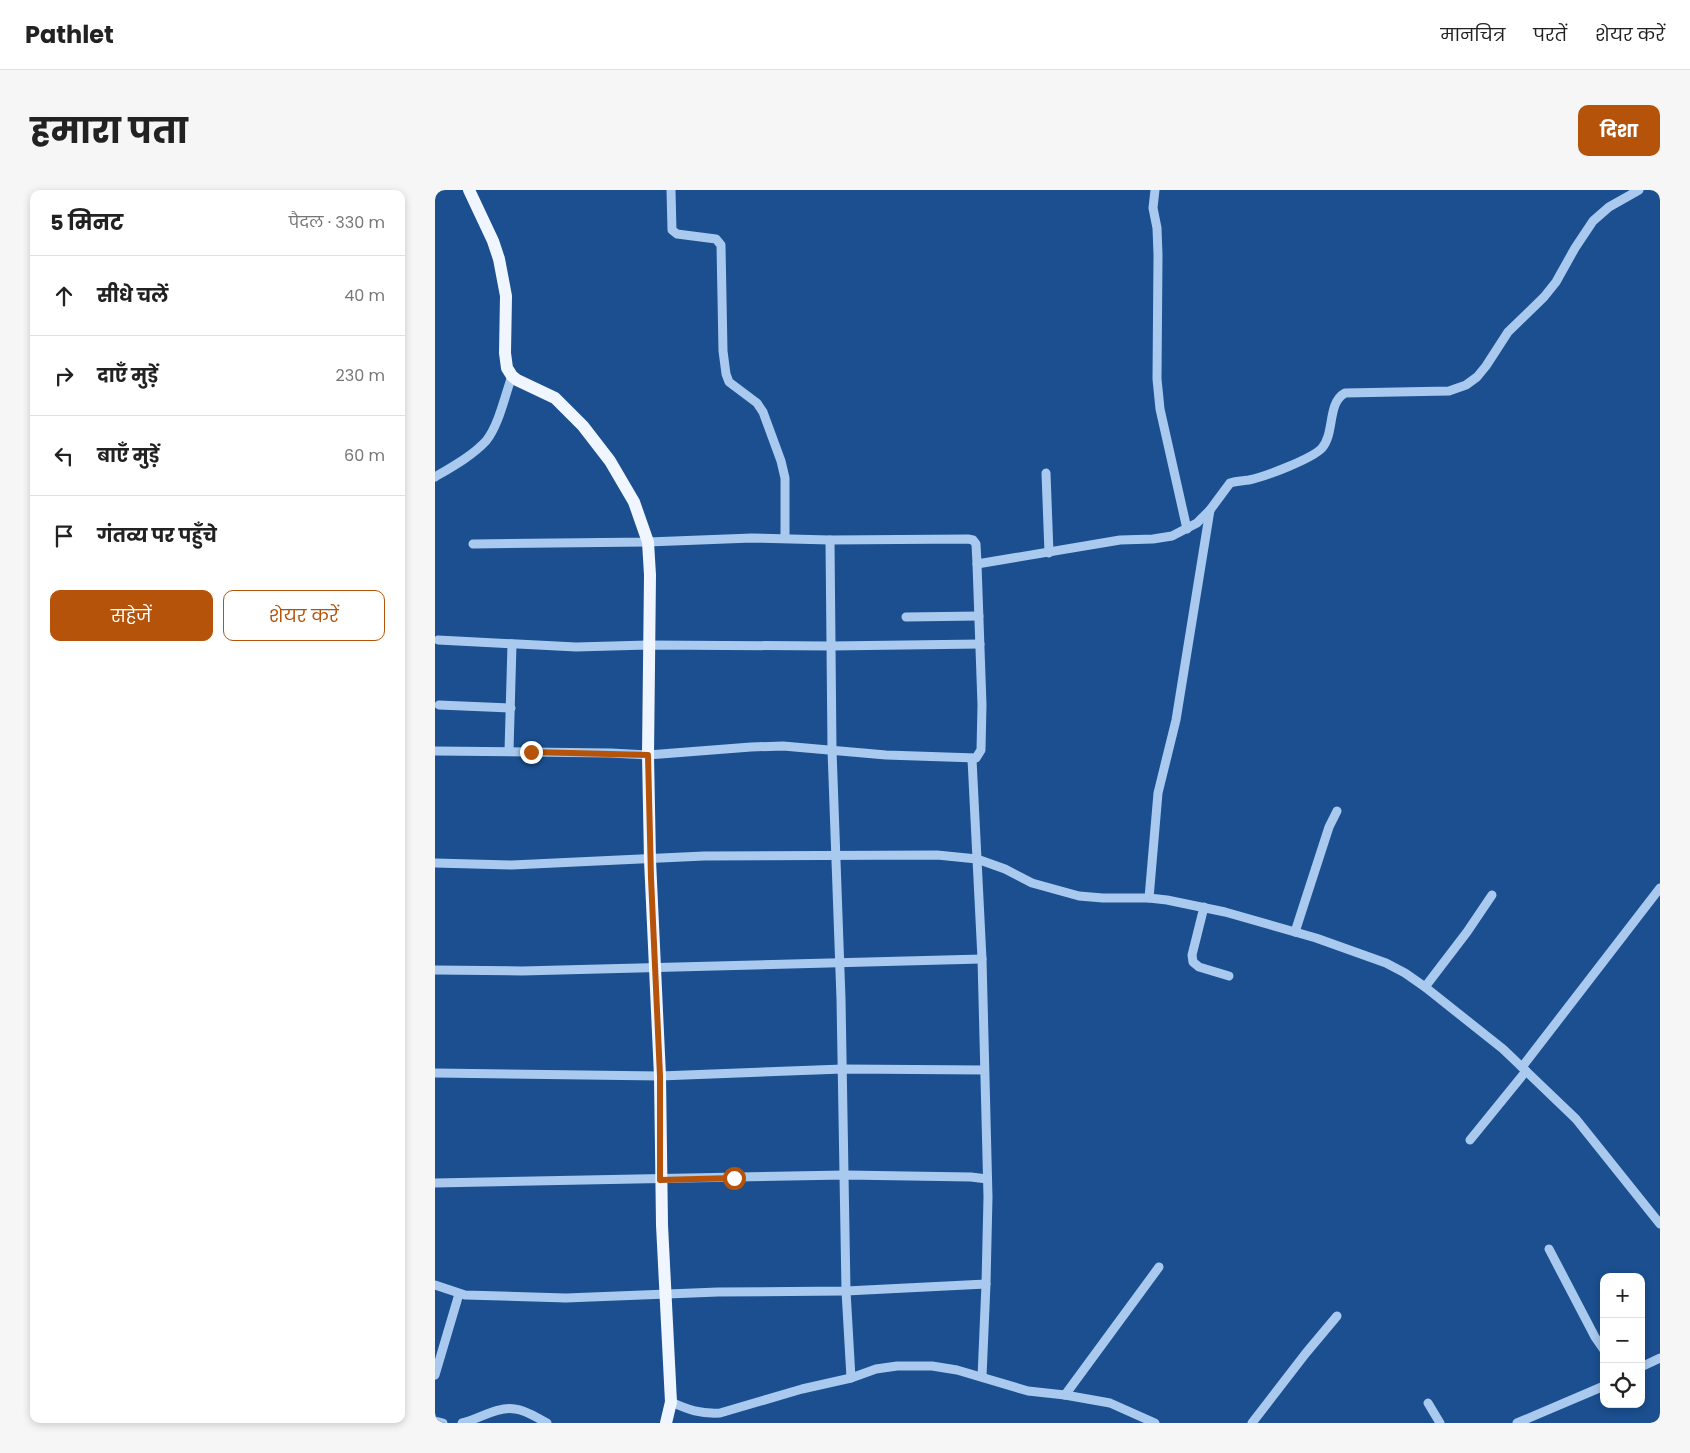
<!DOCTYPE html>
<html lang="hi">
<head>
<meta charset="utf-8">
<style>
	body { margin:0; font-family:Poppins,"Noto Sans Devanagari",sans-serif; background:#f6f6f6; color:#222 }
	.controls { position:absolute; right:15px; bottom:15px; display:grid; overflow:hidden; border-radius:10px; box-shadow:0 2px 8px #0003 }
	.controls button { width:45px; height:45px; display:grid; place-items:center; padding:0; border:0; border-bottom:1px solid #e0e0e0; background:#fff; color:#222; font:25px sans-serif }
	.stop { position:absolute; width:15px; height:15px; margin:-11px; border:4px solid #b45309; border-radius:50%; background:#fff }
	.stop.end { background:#b45309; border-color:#fff; box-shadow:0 1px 5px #0008 }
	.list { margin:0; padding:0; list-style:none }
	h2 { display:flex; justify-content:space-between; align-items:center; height:65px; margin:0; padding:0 20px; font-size:21px }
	h2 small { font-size:16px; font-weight:400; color:#767676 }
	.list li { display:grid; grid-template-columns:32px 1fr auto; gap:15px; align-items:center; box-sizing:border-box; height:80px; padding:0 20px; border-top:1px solid #e0e0e0 }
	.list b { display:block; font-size:19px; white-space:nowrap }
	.list em { font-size:16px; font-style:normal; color:#767676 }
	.actions { display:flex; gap:10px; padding:15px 20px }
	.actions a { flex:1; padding:11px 0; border:1px solid #b45309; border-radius:10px; text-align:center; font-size:18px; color:#b45309 }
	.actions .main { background:#b45309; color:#fff }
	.icon { flex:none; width:28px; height:28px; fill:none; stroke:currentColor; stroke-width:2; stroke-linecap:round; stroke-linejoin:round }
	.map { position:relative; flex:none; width:1225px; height:1233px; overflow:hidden; border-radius:10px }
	header { display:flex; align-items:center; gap:30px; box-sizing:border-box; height:70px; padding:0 25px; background:#fff; border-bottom:1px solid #e0e0e0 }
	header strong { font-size:24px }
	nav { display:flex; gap:28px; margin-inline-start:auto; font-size:18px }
	.intro { display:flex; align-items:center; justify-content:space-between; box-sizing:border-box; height:120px; padding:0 30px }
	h1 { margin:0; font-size:35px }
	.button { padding:12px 22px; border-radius:10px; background:#b45309; color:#fff; font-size:18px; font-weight:700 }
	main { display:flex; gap:30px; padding:0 30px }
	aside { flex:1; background:#fff; border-radius:10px; box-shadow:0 2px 8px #0003 }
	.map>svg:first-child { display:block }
</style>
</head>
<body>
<header>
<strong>Pathlet</strong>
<nav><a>मानचित्र</a><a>परतें</a><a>शेयर करें</a></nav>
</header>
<div class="intro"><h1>हमारा पता</h1><a class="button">दिशा</a></div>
<main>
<aside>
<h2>5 मिनट<small>पैदल · 330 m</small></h2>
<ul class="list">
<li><svg class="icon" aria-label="ahead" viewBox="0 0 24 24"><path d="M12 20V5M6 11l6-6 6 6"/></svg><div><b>सीधे चलें</b></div><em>40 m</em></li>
<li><svg class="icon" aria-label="right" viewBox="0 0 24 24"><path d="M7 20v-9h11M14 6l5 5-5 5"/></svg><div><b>दाएँ मुड़ें</b></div><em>230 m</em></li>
<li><svg class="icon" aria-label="left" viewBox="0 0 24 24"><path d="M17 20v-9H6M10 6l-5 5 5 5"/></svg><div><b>बाएँ मुड़ें</b></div><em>60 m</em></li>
<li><svg class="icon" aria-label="arrive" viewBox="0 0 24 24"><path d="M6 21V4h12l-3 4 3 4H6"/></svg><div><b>गंतव्य पर पहुँचे</b></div></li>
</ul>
<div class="actions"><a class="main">सहेजें</a><a>शेयर करें</a></div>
</aside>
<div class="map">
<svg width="1225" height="1233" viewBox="0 0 1225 1233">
	<rect width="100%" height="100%" fill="#1b4f8f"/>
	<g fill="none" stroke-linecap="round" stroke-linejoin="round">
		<g stroke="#a9c9ee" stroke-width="9">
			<path d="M236 0 237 40 242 44 281 49 286 55 288 161 291 184 294 192 322 213 328 222 346 271 350 288V348"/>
			<path d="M720 0 718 18 722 38 723 65 722 189 725 219 752 339"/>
			<path d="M611 283 614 363"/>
			<path d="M0 287C17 277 37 266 51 251 64 235 70 205 77 186"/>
			<path d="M395 350 397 560 406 809 411 1101 416 1188"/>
			<path d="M38 354 213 352 317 348 395 350 533 349 538 350 541 354 542 374 685 350 718 349 737 346 762 333 775 320 795 293C801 291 807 291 814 290 829 287 877 269 887 258 900 243 892 213 910 203L1014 201 1031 195 1042 187 1051 176 1073 142 1109 107 1121 92 1140 58 1158 31 1174 17 1204 0"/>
			<path d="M471 427 544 426"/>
			<path d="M3 450 141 457 213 455 396 456 545 454"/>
			<path d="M4 515 76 518"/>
			<path d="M0 561 176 563 213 565 316 557 348 556 451 565 541 568 546 560 547 515 542 374"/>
			<path d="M74 561 77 454"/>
			<path d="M537 569 547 769 553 1007 551 1094 547 1187"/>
			<path d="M0 673 77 675 269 666 502 665 542 669 570 679 597 693 644 706 668 708H714L732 710 790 722 881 748 951 773 970 783 990 797 1068 859 1141 929 1225 1034"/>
			<path d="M714 708 723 603 741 530 775 320"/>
			<path d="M769 717 757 765 758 772 764 777 794 786"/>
			<path d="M860 742 894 637 902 621"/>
			<path d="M0 780 87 781 547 769"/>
			<path d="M990 797 1032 742 1057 705"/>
			<path d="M1087 877 1225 698"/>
			<path d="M0 883 225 886 408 879 549 880"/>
			<path d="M1035 950 1091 881"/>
			<path d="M0 993 410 985 536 987 552 989"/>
			<path d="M1114 1059 1160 1147 1169 1160"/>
			<path d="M0 1095 30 1105 131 1108 283 1102 411 1101 551 1094"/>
			<path d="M1206 1177 1225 1168"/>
			<path d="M0 1185 24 1104"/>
			<path d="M630 1205 724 1077"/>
			<path d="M236 1212C254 1220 265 1224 285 1223L367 1199 416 1188 441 1179 462 1176H497L522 1180 593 1201 630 1205 675 1213 720 1233"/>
			<path d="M993 1213 1005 1233"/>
			<path d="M0 1231 8 1233"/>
			<path d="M27 1233C44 1229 62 1216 80 1219 91 1220 102 1228 112 1233"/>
			<path d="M817 1233 871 1163 902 1126"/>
			<path d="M1082 1233 1169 1196"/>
		</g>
		<path stroke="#f0f6ff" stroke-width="12" d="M34 0 58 51 64 69 71 106 70 163 72 178 77 186 82 190 120 208 148 236 175 271 199 312 213 352 215 385 213 565 215 670 225 886 227 1035 236 1212 231 1233"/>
	</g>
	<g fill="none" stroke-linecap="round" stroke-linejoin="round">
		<path stroke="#b45309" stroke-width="6" d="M96 562 213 565 216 688 225 886V990L299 988"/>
	</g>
</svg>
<div class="controls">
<button>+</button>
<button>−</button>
<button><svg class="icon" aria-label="locate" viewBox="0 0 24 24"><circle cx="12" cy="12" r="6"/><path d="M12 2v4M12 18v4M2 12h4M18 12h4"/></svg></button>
</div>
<div class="stop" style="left:299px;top:988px"></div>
<div class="stop end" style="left:96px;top:562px"></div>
</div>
</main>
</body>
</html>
